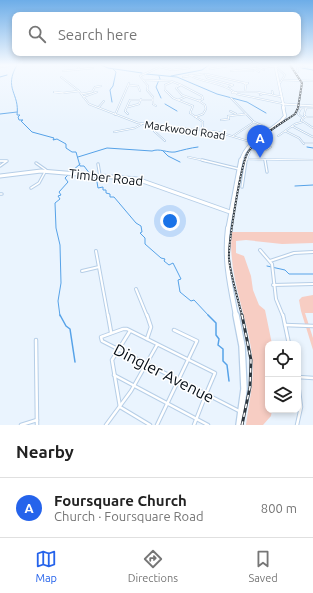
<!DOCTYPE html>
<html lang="en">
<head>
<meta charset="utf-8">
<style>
	body { margin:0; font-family:Ubuntu,sans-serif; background:#f2f2f2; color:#222 }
	.controls { position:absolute; right:12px; bottom:12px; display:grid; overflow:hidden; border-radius:8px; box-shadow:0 2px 6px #0003 }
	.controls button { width:36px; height:36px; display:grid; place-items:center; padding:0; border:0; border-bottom:1px solid #e0e0e0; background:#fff; color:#222; font:20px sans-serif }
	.you { position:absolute; left:170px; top:221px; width:14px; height:14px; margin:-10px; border:3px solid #fff; border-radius:50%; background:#1a73e8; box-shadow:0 0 0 6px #1a73e833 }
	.badge { display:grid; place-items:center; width:26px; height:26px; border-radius:50%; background:#2563eb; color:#fff; font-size:13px; font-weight:700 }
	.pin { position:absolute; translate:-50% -33px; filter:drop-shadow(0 1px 2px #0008) }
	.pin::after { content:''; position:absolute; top:21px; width:14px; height:12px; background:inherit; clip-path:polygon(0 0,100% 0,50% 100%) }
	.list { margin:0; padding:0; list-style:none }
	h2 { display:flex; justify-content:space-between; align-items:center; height:52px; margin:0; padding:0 16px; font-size:17px }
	h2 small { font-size:13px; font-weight:400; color:#767676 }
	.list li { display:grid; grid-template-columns:26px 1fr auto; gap:12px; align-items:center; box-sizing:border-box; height:60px; padding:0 16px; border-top:1px solid #e0e0e0 }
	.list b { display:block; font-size:15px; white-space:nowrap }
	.list p { margin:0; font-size:13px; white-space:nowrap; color:#767676 }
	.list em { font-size:13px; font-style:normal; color:#767676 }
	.icon { flex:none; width:22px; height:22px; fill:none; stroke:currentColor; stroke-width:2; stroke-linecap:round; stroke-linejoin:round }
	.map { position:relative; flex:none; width:313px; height:425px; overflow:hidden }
	.search { position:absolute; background:#fff; box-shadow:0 2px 6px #0003; left:12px; right:12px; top:12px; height:44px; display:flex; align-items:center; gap:10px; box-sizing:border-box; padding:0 14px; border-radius:8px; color:#767676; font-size:15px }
	.sheet { height:112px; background:#fff }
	nav { display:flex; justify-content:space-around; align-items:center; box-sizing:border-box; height:56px; border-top:1px solid #e0e0e0; background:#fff; font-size:11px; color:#767676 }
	nav a { display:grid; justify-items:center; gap:2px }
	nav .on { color:#2563eb }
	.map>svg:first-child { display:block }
</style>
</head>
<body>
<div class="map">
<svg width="313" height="425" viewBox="0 0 313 425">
	<rect width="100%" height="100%" fill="#eaf4fe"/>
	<g fill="#f7cdc3">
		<path d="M232 232H313V243L282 244 246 240 236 241V253L244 256 251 276 253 290 259 305 265 310 272 344H268V410H272L271 416 263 425H246C249 402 255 378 252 355 247 314 227 274 232 232Z"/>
		<path d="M313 295V313H305L313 338V350L301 311 299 300 302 297Z"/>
	</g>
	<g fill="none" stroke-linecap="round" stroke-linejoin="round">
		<g stroke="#56a2e8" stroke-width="1">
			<path d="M17 65C3 89 20 93 17 115H20L18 117 19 120H23L21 121 32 132 54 138 53 140 57 139 66 144V148L72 152H76L80 166H84L90 174"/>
			<path d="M101 65 108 68 142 73"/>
			<path d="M302 68 313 70"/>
			<path d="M146 74 177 77 217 94 247 102 266 113"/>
			<path d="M159 76 160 79"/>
			<path d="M171 76 202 70 209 65"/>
			<path d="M0 77 7 75"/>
			<path d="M159 80 156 87 161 98"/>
			<path d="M112 102 110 90 113 86 116 72 113 69"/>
			<path d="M165 104 177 111"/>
			<path d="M0 114 17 112"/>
			<path d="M307 147 313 148"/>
			<path d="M163 151 168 156 180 162"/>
			<path d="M78 157 107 148 152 151C160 148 167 153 175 152 183 150 190 148 198 147"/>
			<path d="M71 172 80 164"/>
			<path d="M92 176 97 182 98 188 103 187V190H106V193L110 194V197H114L136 223 141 226 142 232 140 233 145 238V244L161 258 165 259 164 261 169 265 173 263 181 279 178 280 180 292 191 301 194 300 209 316"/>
			<path d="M295 186 313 185"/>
			<path d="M267 266 285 270 289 274H313"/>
			<path d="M60 316 58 301 61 283 60 245 56 228 55 203 60 199 58 196 61 195 59 192 68 182 65 178 68 175"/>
		</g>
		<g stroke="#56a2e8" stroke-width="1.5">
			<path d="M60 315 66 326 70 329 75 362"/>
			<path d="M208 315 216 323V335L219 339 218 345 223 349V361L227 365 229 381"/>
		</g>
		<g stroke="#b6cee7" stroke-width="2">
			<g id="street-far3">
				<path d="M112 65H123"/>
				<path d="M171 65 191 66"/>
				<path d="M65 66H78L79 69"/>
				<path d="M257 66 264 70"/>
				<path d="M0 67 9 66"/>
				<path d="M160 67 172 70 189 68 191 65"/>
				<path d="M276 67 285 75 280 83"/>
				<path d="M299 67H307L304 65"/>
				<path d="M253 68 259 72"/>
				<path d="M260 68 276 66"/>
				<path d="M210 69 234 65"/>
				<path d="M63 71 93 68"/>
				<path d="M231 71 259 68"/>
				<path d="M234 71H253"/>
				<path d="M298 72 297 69 299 65"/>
				<path d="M205 74 207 78 233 85 229 87"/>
				<path d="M206 74 245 83"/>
				<path d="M189 75C203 83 221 82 234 92"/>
				<path d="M61 77 79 91 89 104 138 123 218 132 251 142"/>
				<path d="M183 77 203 74"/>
				<path d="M144 80 171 81 181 85"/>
				<path d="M283 80 313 81"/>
				<path d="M172 82 165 85V90L173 98 193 106 190 113 203 122 202 131"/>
				<path d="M244 83H248L246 84Z"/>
				<path d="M128 85 138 86 140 91"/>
				<path d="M181 85 202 96 203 99 199 101 182 95 176 88Z"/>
				<path d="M245 91 246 84"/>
				<path d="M234 92 237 93H232Z"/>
				<path d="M237 92H257L282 97"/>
				<path d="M63 93 54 92 63 93 79 91"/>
				<path d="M81 94 92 92 95 87 101 86"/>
				<path d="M237 94 284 104"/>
				<path d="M260 95 264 93"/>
				<path d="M271 95 273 93 272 91"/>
				<path d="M83 97 97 92"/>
				<path d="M231 98 254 122 270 129"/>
				<path d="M178 100 185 97"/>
				<path d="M156 106 153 104V97L147 90 148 86 140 76 164 65"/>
				<path d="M128 107 139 104 141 99"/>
				<path d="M98 108 104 101"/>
				<path d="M306 108 304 115 306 117"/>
				<path d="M230 111 236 114"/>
				<path d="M128 114 125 111 130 100H153"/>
				<path d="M115 115 129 83"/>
				<path d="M195 117 203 114 206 109 205 105 199 101"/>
				<path d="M313 117H305L301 120 313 128"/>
				<path d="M303 118 298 114 301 108H313"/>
				<path d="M221 120 229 119 228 116 246 114"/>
				<path d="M159 126 154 131 165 141"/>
				<path d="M292 126 313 137"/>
				<path d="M285 131 299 138 304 144"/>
				<path d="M114 132 135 128 142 124"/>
				<path d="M233 136 254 122"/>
				<path d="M278 136 295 124 302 122"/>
				<path d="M305 143H313"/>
				<path d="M188 157 206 161"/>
				<path d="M241 159 313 160"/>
				<path d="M0 161H7"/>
				<path d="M246 161 251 149 266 150 271 147"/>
			</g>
		</g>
		<g stroke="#b6cee7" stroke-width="3.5">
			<g id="street-far2">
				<path d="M202 160 239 169"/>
				<path d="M265 160 267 172"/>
				<path d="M0 161H7L0 166"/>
				<path d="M98 164 100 176"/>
				<path d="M242 187 246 160"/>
				<path d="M31 188 39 183 46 170 36 163"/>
				<path d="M0 194H2"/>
			</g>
		</g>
		<g stroke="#b6cee7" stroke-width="4">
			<g id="street-far1">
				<path d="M260 250 272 264 276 299 283 316"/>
				<path d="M96 251 108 316"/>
				<path d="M270 261 294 253 313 252"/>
				<path d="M82 271 99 267"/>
				<path d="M273 285 313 284"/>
				<path d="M136 289 147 316"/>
			</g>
		</g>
		<g stroke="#b6cee7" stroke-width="4.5">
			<g id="street">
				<path d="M108 315 111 332"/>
				<path d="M147 315 151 327 147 339"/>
				<path d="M283 315 289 344"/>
				<path d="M285 325 313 326"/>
				<path d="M123 329H127L215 373 206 394 102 341 101 337Z"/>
				<path d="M130 331 112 360 120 407 150 425"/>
				<path d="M36 340 37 425"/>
				<path d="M114 375 208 425"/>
				<path d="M298 377 313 378"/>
				<path d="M206 394 239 411"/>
				<path d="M21 425 37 420"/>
				<path d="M106 425 131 391 157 345"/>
				<path d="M157 425 197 341 174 330"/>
				<path d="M194 425 206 394"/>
				<path d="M297 425 301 407 298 383"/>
			</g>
		</g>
		<g stroke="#b6cee7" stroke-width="2.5">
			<g id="secondary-far1">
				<path d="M276 66 283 65"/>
				<path d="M284 104 313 106"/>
			</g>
		</g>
		<g stroke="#b6cee7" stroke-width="5">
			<path id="secondary" d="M0 176 41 171 137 179 230 212"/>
		</g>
		<g stroke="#b6cee7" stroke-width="3">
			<path id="primary-far4" d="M275 65 284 108"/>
		</g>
		<g stroke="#b6cee7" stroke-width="4">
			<path id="primary-far3" d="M241 161C246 141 267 134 281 121L285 116 283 107"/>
		</g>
		<g stroke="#b6cee7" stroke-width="5.5">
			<path id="primary-far2" d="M228 229 241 160"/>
		</g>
		<g stroke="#b6cee7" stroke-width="6">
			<path id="primary-far1" d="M228 228C224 260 230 285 236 316"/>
		</g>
		<g stroke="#b6cee7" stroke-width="8">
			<path id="primary" d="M236 315 242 346 244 389 239 425"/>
		</g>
		<use href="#street-far3" stroke="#fff" stroke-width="1"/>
		<use href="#street-far2" stroke="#fff" stroke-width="1.5"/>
		<use href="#street-far1" stroke="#fff" stroke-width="2"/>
		<use href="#street" stroke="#fff" stroke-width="2.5"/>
		<use href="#secondary-far1" stroke="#fff" stroke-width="1.5"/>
		<use href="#secondary" stroke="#fff" stroke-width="3"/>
		<use href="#primary-far4" stroke="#fff" stroke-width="2"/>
		<use href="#primary-far3" stroke="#fff" stroke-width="2.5"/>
		<use href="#primary-far2" stroke="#fff" stroke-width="3.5"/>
		<use href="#primary-far1" stroke="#fff" stroke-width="4"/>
		<use href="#primary" stroke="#fff" stroke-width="5.5"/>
		<g stroke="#2e373f" stroke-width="2">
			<path id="rail-far1" d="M242 316C238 298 231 278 229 259 228 245 241 162 248 152 259 136 279 125 295 114L298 108 302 83 290 65"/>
		</g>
		<g stroke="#2e373f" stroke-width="3">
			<path id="rail" d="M242 315 251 360 250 387 242 425"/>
		</g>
		<use href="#rail-far1" stroke="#fff" stroke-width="1" stroke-dasharray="1.5" stroke-linecap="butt"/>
		<use href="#rail" stroke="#fff" stroke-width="1.5" stroke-dasharray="4.5" stroke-linecap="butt"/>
	</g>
	<linearGradient id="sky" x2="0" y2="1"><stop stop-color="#6dade8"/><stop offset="0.52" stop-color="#f6faff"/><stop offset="1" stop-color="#f6faff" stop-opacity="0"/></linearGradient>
	<rect width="313" height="125" fill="url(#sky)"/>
	<g text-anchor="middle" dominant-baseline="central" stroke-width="3" stroke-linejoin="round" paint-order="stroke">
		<g font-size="11" fill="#050d15" stroke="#fff">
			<text transform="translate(185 130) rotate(8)">Mackwood Road</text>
		</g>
		<g font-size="13" fill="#050d15" stroke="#fff">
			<text transform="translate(106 177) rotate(6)">Timber Road</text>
		</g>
		<g font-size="16" fill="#050d15" stroke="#fff">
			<text transform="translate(164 373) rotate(27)">Dingler Avenue</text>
		</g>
	</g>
</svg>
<div class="controls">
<button><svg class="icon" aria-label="locate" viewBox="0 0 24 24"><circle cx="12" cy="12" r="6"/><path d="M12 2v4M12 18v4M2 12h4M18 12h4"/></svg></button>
<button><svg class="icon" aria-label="layers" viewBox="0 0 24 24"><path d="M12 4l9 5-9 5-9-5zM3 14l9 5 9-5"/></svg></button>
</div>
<div class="you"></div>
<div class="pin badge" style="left:260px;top:158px">A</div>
<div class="search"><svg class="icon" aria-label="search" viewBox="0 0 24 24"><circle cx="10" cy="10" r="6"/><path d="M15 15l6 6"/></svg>Search here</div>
</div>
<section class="sheet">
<h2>Nearby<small></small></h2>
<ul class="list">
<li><span class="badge">A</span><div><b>Foursquare Church</b><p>Church · Foursquare Road</p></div><em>800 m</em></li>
</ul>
</section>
<nav>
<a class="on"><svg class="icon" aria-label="map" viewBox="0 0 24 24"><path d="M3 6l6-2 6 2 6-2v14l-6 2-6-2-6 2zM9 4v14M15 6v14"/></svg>Map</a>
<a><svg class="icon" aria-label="directions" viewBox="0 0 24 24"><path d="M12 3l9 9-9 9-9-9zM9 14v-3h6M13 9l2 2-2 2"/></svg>Directions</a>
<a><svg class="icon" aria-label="saved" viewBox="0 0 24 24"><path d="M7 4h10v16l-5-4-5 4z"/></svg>Saved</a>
</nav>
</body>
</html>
